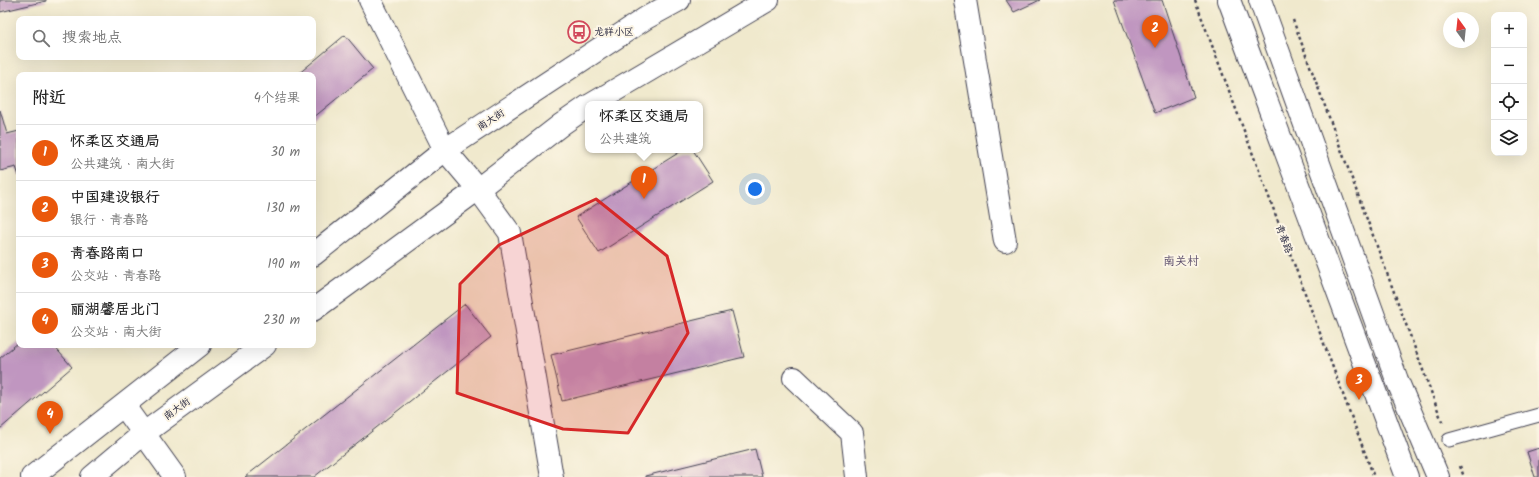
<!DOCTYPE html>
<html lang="zh">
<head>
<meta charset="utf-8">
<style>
	body { margin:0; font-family:Kalam,"LXGW WenKai TC",sans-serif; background:#f6f6f6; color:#222 }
	.controls { position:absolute; right:12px; top:12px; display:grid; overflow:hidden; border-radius:8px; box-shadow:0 4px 16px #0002 }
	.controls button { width:36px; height:36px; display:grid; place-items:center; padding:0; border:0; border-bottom:1px solid #e0e0e0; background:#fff; color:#222; font:20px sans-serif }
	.compass { position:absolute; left:1443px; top:12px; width:36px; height:36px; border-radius:50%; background:#fff; box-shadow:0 4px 16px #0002; rotate:345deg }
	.you { position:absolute; left:755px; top:189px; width:14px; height:14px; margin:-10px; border:3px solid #fff; border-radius:50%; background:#1a73e8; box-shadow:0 0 0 6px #1a73e833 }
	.badge { display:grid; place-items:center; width:26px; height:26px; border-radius:50%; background:#ea580c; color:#fff; font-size:13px; font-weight:700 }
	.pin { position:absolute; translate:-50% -33px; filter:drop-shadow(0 1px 2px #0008) }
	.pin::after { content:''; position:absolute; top:21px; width:14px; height:12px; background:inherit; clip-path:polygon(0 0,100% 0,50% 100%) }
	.popup { position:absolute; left:585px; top:101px; width:118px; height:52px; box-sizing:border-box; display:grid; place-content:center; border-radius:8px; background:#fff; filter:drop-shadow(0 1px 3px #0005); font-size:13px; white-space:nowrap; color:#767676 }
	.popup b { font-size:15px; color:#222 }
	.popup::after { content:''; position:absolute; left:50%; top:100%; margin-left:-8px; border:8px solid transparent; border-top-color:#fff }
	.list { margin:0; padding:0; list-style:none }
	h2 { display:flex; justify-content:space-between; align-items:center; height:52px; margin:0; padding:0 16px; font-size:17px }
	h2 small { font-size:13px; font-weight:400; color:#767676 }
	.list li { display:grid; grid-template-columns:26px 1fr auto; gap:12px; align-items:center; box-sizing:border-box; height:56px; padding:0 16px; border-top:1px solid #e0e0e0 }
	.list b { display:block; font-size:15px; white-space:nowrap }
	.list p { margin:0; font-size:13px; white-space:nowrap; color:#767676 }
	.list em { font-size:13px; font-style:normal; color:#767676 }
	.icon { flex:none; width:22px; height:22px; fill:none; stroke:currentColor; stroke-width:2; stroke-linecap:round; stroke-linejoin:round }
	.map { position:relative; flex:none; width:1539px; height:477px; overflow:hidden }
	.search { position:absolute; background:#fff; box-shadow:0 4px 16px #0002; left:16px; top:16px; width:300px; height:44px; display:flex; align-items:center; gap:10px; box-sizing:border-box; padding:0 14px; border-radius:8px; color:#767676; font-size:15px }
	.panel { position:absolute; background:#fff; box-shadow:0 4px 16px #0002; left:16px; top:72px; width:300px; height:276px; border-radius:8px }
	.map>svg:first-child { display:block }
</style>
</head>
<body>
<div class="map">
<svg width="1539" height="477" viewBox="0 0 1539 477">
	<rect width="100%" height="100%" fill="#fcf5e5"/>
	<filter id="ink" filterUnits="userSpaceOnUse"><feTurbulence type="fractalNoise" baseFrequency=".025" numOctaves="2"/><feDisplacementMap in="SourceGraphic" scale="8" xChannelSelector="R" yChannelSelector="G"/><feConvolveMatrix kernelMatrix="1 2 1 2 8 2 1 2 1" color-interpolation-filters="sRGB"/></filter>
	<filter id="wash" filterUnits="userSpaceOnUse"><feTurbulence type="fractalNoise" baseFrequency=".012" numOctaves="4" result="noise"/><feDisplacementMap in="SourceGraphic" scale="16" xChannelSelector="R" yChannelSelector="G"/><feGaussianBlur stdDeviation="0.9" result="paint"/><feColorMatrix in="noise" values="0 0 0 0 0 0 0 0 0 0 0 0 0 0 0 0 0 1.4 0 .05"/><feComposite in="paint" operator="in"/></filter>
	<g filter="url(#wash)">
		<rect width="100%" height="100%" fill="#f0e9cd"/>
		<g id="blocks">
			<g fill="#c096c0">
				<path d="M0 0H46V1L0 12Z"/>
				<path d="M1006 0H1040L1014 12Z"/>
				<path d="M1114 0H1162L1194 97 1155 113Z"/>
				<path d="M345 35 373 69 313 118V75H297Z"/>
				<path d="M0 110 7 134 19 131V176L16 167 0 171Z"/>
				<path d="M683 150H693L713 181 599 253 576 217Z"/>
				<path d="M465 304 491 337 314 477H245Z"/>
				<path d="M732 311 744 357 562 401 551 355Z"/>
				<path d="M19 342V345H53L72 367 0 429V358Z"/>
				<path d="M1539 448V477H1535L1527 452Z"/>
				<path d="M755 449 762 477H645V476Z"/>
			</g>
		</g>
	</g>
	<g filter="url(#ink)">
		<use href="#blocks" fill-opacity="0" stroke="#414051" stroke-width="1"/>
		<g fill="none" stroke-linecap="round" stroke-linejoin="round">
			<g stroke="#414051" stroke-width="15">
				<path id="lane" d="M1449 440 1539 415"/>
			</g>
			<g stroke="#414051" stroke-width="24">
				<g id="street">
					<path d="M370 0 445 150 478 189 510 233 552 477"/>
					<path d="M965 0 1005 241"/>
					<path d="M794 378 852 433 857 477"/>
					<path d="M124 406 175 477"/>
				</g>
			</g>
			<g stroke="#414051" stroke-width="24">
				<g id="secondary">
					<path d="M1229 0 1407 477"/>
					<path d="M1260 0 1397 380 1438 477"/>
					<path d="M592 104 768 0"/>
					<path d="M313 255 445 150 646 18 679 0"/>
					<path d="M313 310 478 189 562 124 588 106"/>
					<path d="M32 477 200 345"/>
					<path d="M92 477 143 434 265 345"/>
				</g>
			</g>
			<g stroke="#414051" stroke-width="2.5" stroke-dasharray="3 3" stroke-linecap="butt">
				<path d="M1195 0 1374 477"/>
				<path d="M1293 20 1443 424"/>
				<path d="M1460 466 1464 477"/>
			</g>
			<use href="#lane" stroke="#fff" stroke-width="13"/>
			<use href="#street" stroke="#fff" stroke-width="22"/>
			<use href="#secondary" stroke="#fff" stroke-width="22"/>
		</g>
	</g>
	<path fill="#d62828" fill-opacity="0.2" stroke="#d62828" stroke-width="3" stroke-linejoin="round" d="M596 199 667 256 688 333 628 433 563 429 457 393 460 284 499 245Z"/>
	<defs>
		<g id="bus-ring" transform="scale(1.15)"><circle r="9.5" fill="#fcf5e5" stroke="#d1495b" stroke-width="1.5"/><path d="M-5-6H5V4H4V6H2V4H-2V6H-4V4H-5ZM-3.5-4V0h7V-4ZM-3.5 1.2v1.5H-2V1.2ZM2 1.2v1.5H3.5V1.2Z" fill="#d1495b"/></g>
	</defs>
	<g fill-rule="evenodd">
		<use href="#bus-ring" x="579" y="32"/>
	</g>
	<g text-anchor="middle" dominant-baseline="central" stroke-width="4" stroke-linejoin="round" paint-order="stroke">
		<g font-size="10" fill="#22223b" stroke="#fcf5e5" text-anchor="start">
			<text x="594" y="32">龙祥小区</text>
		</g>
		<g font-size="10" fill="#22223b" stroke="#fcf5e5">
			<text transform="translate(491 120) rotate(-33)">南大街</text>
			<text transform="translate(1284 239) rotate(69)">青春路</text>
			<text transform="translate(177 409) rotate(-36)">南大街</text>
		</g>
		<g font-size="12" fill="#594b6a" stroke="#fcf5e5">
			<text x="1181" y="261">南关村</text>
		</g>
	</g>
</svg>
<div class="controls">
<button>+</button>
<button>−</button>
<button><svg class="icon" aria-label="locate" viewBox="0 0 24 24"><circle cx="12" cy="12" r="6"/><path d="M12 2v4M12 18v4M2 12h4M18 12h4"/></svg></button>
<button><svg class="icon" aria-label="layers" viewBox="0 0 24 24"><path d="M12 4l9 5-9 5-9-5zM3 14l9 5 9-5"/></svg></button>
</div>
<svg class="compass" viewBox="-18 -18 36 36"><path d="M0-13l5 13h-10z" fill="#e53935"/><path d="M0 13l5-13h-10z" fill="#767676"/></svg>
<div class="you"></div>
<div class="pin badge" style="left:644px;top:199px">1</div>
<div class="popup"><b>怀柔区交通局</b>公共建筑</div>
<div class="pin badge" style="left:1155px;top:48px">2</div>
<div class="pin badge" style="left:1359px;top:400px">3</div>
<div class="pin badge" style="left:50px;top:434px">4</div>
<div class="search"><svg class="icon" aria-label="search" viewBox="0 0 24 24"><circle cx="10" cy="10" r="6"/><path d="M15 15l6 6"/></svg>搜索地点</div>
<section class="panel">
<h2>附近<small>4个结果</small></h2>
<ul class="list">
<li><span class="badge">1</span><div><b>怀柔区交通局</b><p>公共建筑 · 南大街</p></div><em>30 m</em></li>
<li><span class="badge">2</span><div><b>中国建设银行</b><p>银行 · 青春路</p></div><em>130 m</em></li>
<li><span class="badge">3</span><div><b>青春路南口</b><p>公交站 · 青春路</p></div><em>190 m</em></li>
<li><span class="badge">4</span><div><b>丽湖馨居北门</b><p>公交站 · 南大街</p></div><em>230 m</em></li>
</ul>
</section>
</div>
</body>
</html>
